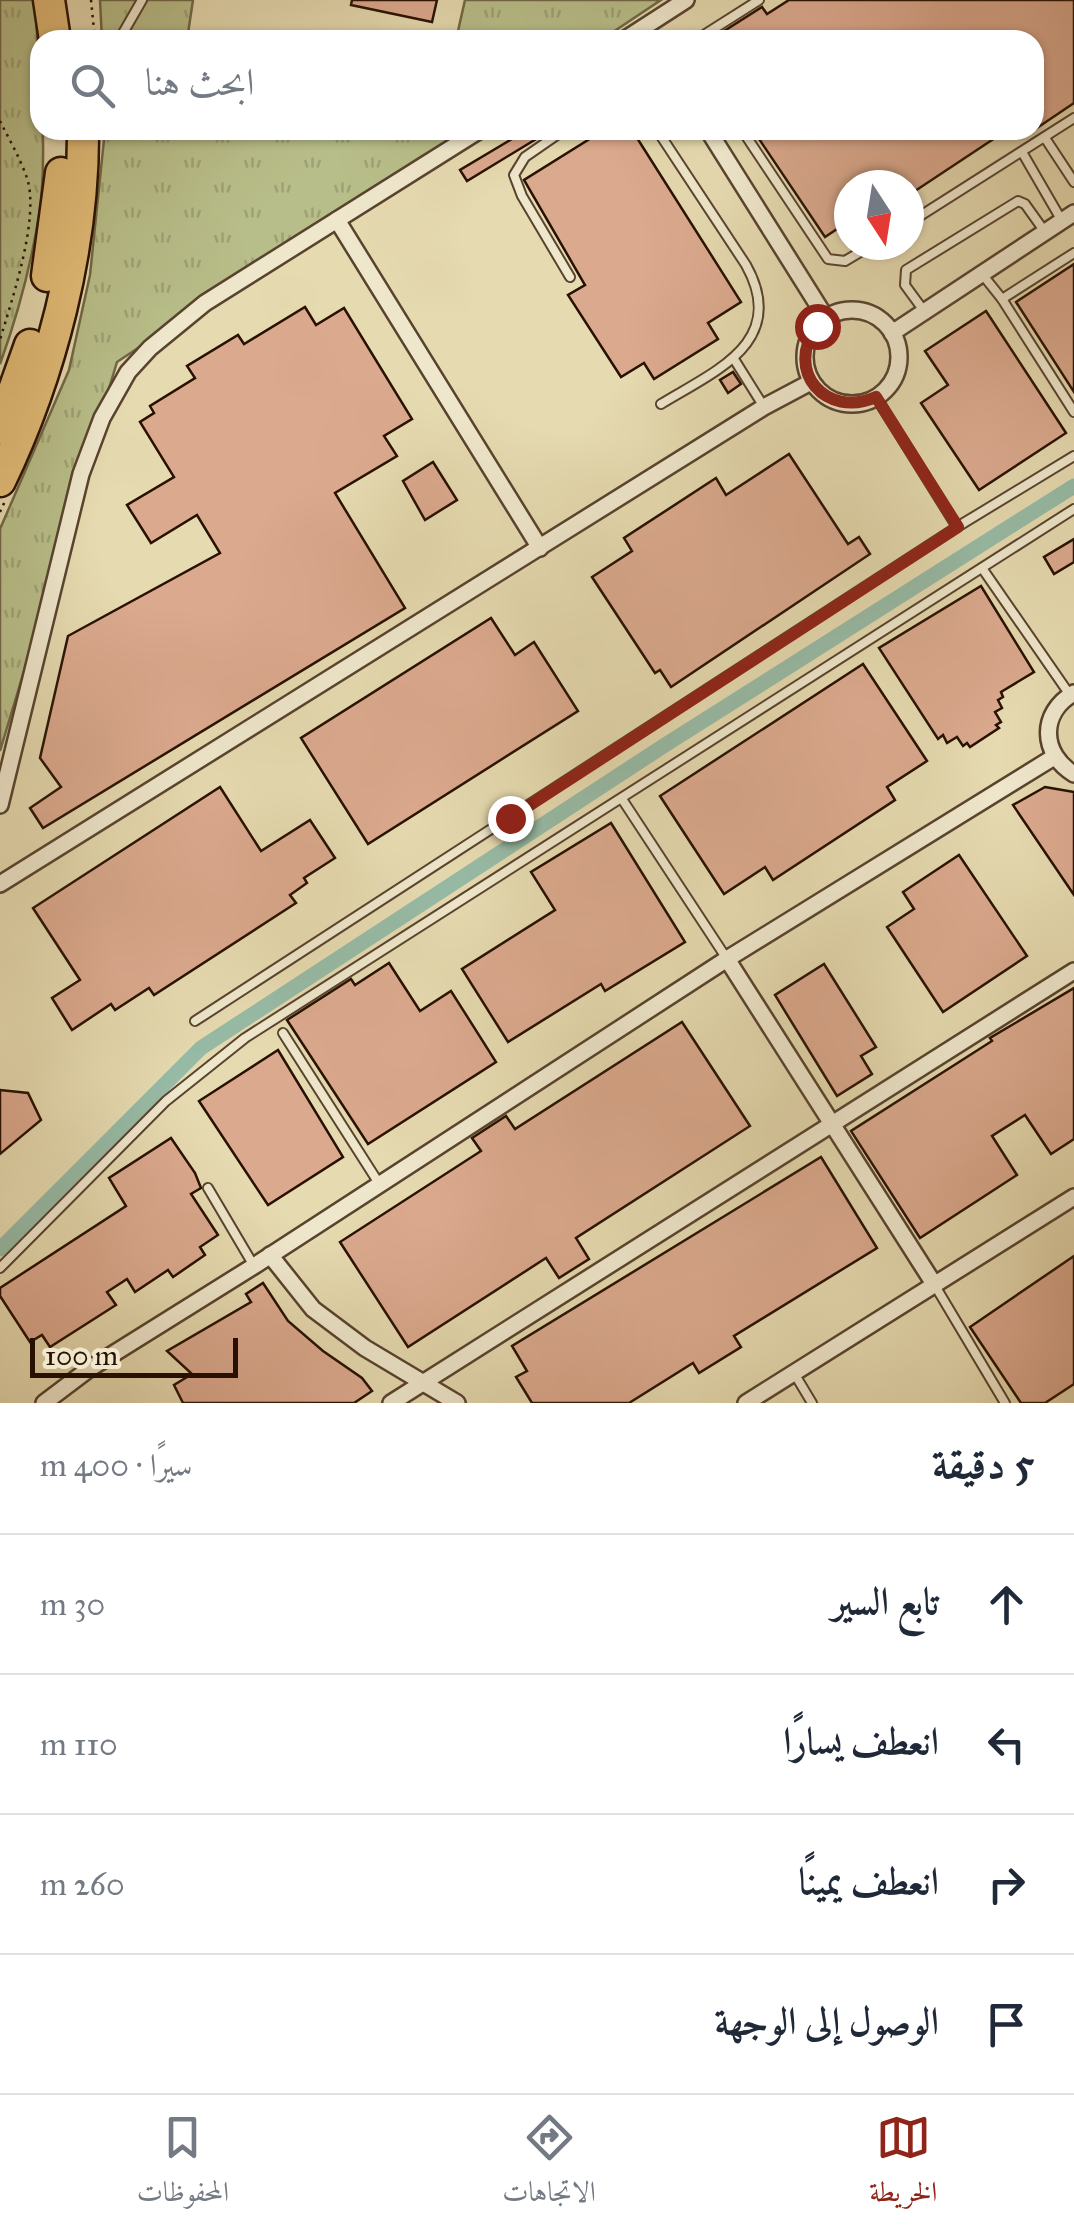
<!DOCTYPE html>
<html lang="ar">
<head>
<meta charset="utf-8">
<style>
	body { margin:0; font-family:"IM FELL Great Primer",Amiri,serif; background:#f6f6f7; color:#1f2937; direction:rtl }
	.compass { position:absolute; left:834px; top:170px; width:90px; height:90px; border-radius:50%; background:#fff; box-shadow:0 2px 8px #0004; rotate:168deg }
	.scale { position:absolute; left:30px; bottom:25px; width:208px; box-sizing:border-box; padding-left:10px; border:5px solid #281102; border-top:0; font-size:28px; line-height:35px; white-space:nowrap; color:#281102; -webkit-text-stroke:8px #efe7cc; paint-order:stroke }
	.stop { position:absolute; width:30px; height:30px; margin:-22px; border:8px solid #8f2418; border-radius:50%; background:#fff }
	.stop.end { background:#8f2418; border-color:#fff; box-shadow:0 2px 10px #0008 }
	.list { margin:0; padding:0; list-style:none }
	h2 { display:flex; justify-content:space-between; align-items:center; height:130px; margin:0; padding:0 40px; font-size:42px }
	h2 small { font-size:32px; font-weight:400; color:#747a83 }
	.list li { display:grid; grid-template-columns:65px 1fr auto; gap:30px; align-items:center; box-sizing:border-box; height:140px; padding:0 40px; border-top:2px solid #e0e1e3 }
	.list b { display:block; font-size:38px; white-space:nowrap }
	.list em { font-size:32px; font-style:normal; color:#747a83 }
	.icon { flex:none; width:55px; height:55px; fill:none; stroke:currentColor; stroke-width:2; stroke-linecap:round; stroke-linejoin:round }
	.map { position:relative; flex:none; width:1074px; height:1403px; overflow:hidden; direction:ltr }
	.search { position:absolute; background:#fff; box-shadow:0 2px 8px #0004; left:30px; right:30px; top:30px; height:110px; display:flex; align-items:center; gap:25px; box-sizing:border-box; padding:0 35px; border-radius:30px; color:#747a83; font-size:38px }
	.sheet { height:690px; background:#fff }
	nav { display:flex; justify-content:space-around; align-items:center; box-sizing:border-box; height:140px; border-top:2px solid #e0e1e3; background:#fff; font-size:28px; color:#747a83 }
	nav a { display:grid; justify-items:center; gap:5px }
	nav .on { color:#8f2418 }
	.map>svg:first-child { display:block }
</style>
</head>
<body>
<div class="map">
<svg width="1074" height="1403" viewBox="0 0 1074 1403">
	<defs>
		<pattern id="grass-tufts" width="24" height="20" patternUnits="userSpaceOnUse" patternTransform="scale(2.5)"><rect width="24" height="20" fill="#b8be89"/><path d="M3 7l-1-3M5 7V3M7 7l1-3M15 17l-1-3M17 17v-4M19 17l1-3" fill="none" stroke="#9ea275"/></pattern>
	</defs>
	<rect width="100%" height="100%" fill="#e6dab0"/>
	<filter id="stains"><feTurbulence type="fractalNoise" baseFrequency=".002" numOctaves="4"/><feColorMatrix values="0 0 0 0 .2 0 0 0 0 .09 0 0 0 0 .02 0 0 0 .5 -.17"/></filter>
	<radialGradient id="worn" r=".72"><stop offset=".6" stop-color="#630" stop-opacity="0"/><stop offset="1" stop-color="#630" stop-opacity=".3"/></radialGradient>
	<g fill="url(#grass-tufts)" stroke="#706846" stroke-width="2.5">
		<path d="M0 0H35C38 67 49 150 39 215 31 265 17 317 0 364Z"/>
		<path d="M100 0H193L187 40H102Z"/>
		<path d="M465 0H661L601 40H456Z"/>
		<path d="M105 130H466L117 362 0 751V529L69 370 90 275Z"/>
	</g>
	<g fill="none" stroke-linecap="round" stroke-linejoin="round">
		<path stroke="#97bba6" stroke-width="15" d="M0 1249 201 1048 665 745 1074 486"/>
	</g>
	<g fill="#dba98e" stroke="#281102" stroke-width="2.5">
		<path d="M352 0H437L432 22 351 5Z"/>
		<path d="M789 0H1074V103L1034 130V40H710L762 7 767 14Z"/>
		<path d="M527 130H551L467 181 460 170Z"/>
		<path d="M604 130H632L741 302 708 323 718 339 654 379 644 363 621 377 568 295 585 285 524 180Z"/>
		<path d="M753 130H1007L909 195V185H849V221L825 237Z"/>
		<path d="M1074 264V392L1016 302Z"/>
		<path d="M305 307 316 325 344 308 412 419 384 436 397 456 335 493 405 608 43 828 30 808 61 787 40 758 68 636 220 553 197 515 151 543 127 505 174 477 140 422 154 413 150 406 195 378 187 366 238 335 244 344Z"/>
		<path d="M986 311 1066 433 979 490 921 403 948 385 925 351Z"/>
		<path d="M733 372 741 384 728 393 720 380Z"/>
		<path d="M789 454 848 544 859 537 870 554 671 687 660 670 655 673 592 577 632 551 624 538 716 478 726 495Z"/>
		<path d="M433 462 457 500 425 520 403 481Z"/>
		<path d="M1074 539V562L1054 574 1044 557Z"/>
		<path d="M981 586 1034 672 1001 692 1003 697 998 700 1002 708 995 712 1001 722 996 725 999 728 970 747 967 743 963 746 957 737 947 743 943 735 938 739 879 648Z"/>
		<path d="M491 618 515 655 534 642 578 711 368 844 301 738Z"/>
		<path d="M863 664 927 761 887 787 895 800 773 880 765 867 724 894 660 796Z"/>
		<path d="M220 787 261 851 310 820 335 858 304 878 307 883 290 895 296 903 154 995 149 988 115 1010 111 1004 72 1030 52 998 80 980 33 908Z"/>
		<path d="M1045 787 1074 792V895L1013 805Z"/>
		<path d="M611 823 685 942 605 991 601 984 508 1042 462 969 555 910 531 872Z"/>
		<path d="M959 855 1027 956 943 1012 887 927 914 909 903 892Z"/>
		<path d="M389 963 420 1011 451 991 496 1062 368 1144 287 1020 351 979 355 985Z"/>
		<path d="M824 964 876 1047 861 1056 872 1074 837 1096 775 995Z"/>
		<path d="M1074 988V1139L1051 1154 1025 1115 992 1136 1017 1175 920 1238 851 1131 992 1041 990 1038Z"/>
		<path d="M682 1022 750 1126 576 1238 589 1259 559 1278 546 1258 408 1347 340 1242 481 1151 472 1138 506 1116 515 1129Z"/>
		<path d="M278 1050 343 1157 268 1205 199 1101Z"/>
		<path d="M0 1090 28 1093 41 1120 0 1154Z"/>
		<path d="M171 1138 195 1173 201 1188 191 1194 218 1235 200 1247 205 1255 173 1277 168 1270 135 1292 127 1279 107 1292 116 1305 50 1347 42 1335 30 1342 0 1296V1288L126 1206 109 1178Z"/>
		<path d="M821 1157 877 1248 734 1336 741 1347 699 1373 693 1363 629 1403H532L516 1377 527 1371 512 1346Z"/>
		<path d="M1074 1256V1384L1045 1403H1021L970 1327Z"/>
		<path d="M263 1283 288 1321 323 1351 362 1378 372 1391 354 1403H183L174 1385 192 1374 167 1351 251 1302 246 1294Z"/>
	</g>
	<g fill="none" stroke-linecap="round" stroke-linejoin="round">
		<g stroke="#58432e" stroke-width="12">
			<g id="lane">
				<path d="M119 40 142 0"/>
				<path d="M696 40 759 0"/>
				<path d="M564 130 525 157 514 175 522 196 570 277"/>
				<path d="M657 130 746 265C789 342 715 371 661 404"/>
				<path d="M742 130 828 259 845 261 872 245"/>
				<path d="M1045 138 1074 182"/>
				<path d="M1022 152 1062 221"/>
				<path d="M909 223 1074 118"/>
				<path d="M982 274 1002 299 1074 412"/>
				<path d="M1002 299 1074 253"/>
				<path d="M924 311 905 285 906 270 1018 201 1025 204 1045 232"/>
				<path d="M734 359 764 407"/>
				<path d="M876 397 957 527 1074 456"/>
				<path d="M982 568 1070 695"/>
				<path d="M622 799 727 959"/>
				<path d="M195 1021 957 527"/>
				<path d="M283 1033 380 1185"/>
				<path d="M208 1188 254 1266"/>
				<path d="M0 1268 166 1101 245 1038 1074 509"/>
				<path d="M934 1284 1005 1403"/>
				<path d="M794 1373 812 1403"/>
			</g>
		</g>
		<g stroke="#58432e" stroke-width="20">
			<g id="street">
				<path d="M624 40 686 0"/>
				<path d="M708 130 826 318"/>
				<path d="M337 220 540 548"/>
				<circle cx="852" cy="357" r="47"/>
				<path d="M892 333 1074 213"/>
				<path d="M1074 693C1039 713 1041 754 1074 774"/>
				<path d="M0 805 81 474 102 418 128 372 150 348 205 303 480 130"/>
				<path d="M0 884 764 407 811 382"/>
				<path d="M727 959 934 1284"/>
				<path d="M270 1255 313 1309 365 1348 457 1403"/>
				<path d="M44 1403 89 1369 254 1266 727 959 1054 757"/>
				<path d="M391 1403 1074 971"/>
				<path d="M746 1403 1074 1197"/>
			</g>
		</g>
		<g stroke="#281102" stroke-width="35">
			<g id="highway">
				<path d="M49 0 55 40"/>
				<path d="M47 276 61 173"/>
				<path d="M0 429 30 345"/>
				<path d="M0 481C51 375 84 248 83 130"/>
			</g>
		</g>
		<g stroke="#281102" stroke-width="2.5" stroke-dasharray="2.5 5" stroke-linecap="butt">
			<path d="M91 0 95 40"/>
			<path d="M0 121C9 139 20 158 27 178 40 218 12 299 0 340"/>
			<path d="M0 512 5 501"/>
		</g>
		<use href="#lane" stroke="#efe7cc" stroke-width="8"/>
		<use href="#street" stroke="#efe7cc" stroke-width="15"/>
		<use href="#highway" stroke="#e3bd78" stroke-width="30"/>
	</g>
	<g fill="none" stroke-linecap="round" stroke-linejoin="round">
		<path stroke="#8f2418" stroke-width="12" d="M510 818 958 527 876 397C826 419 784 371 817 326"/>
	</g>
	<rect width="100%" height="100%" filter="url(#stains)"/>
	<rect width="100%" height="100%" fill="url(#worn)"/>
</svg>
<svg class="compass" viewBox="-18 -18 36 36"><path d="M0-13l5 13h-10z" fill="#e53935"/><path d="M0 13l5-13h-10z" fill="#747a83"/></svg>
<div class="scale">100 m</div>
<div class="stop" style="left:817px;top:326px"></div>
<div class="stop end" style="left:510px;top:818px"></div>
<div class="search"><svg class="icon" aria-label="search" viewBox="0 0 24 24"><circle cx="10" cy="10" r="6"/><path d="M15 15l6 6"/></svg>ابحث هنا</div>
</div>
<section class="sheet">
<h2>5 دقيقة<small>سيرًا · 400 m</small></h2>
<ul class="list">
<li><svg class="icon" aria-label="ahead" viewBox="0 0 24 24"><path d="M12 20V5M6 11l6-6 6 6"/></svg><div><b>تابع السير</b></div><em>30 m</em></li>
<li><svg class="icon" aria-label="left" viewBox="0 0 24 24"><path d="M17 20v-9H6M10 6l-5 5 5 5"/></svg><div><b>انعطف يسارًا</b></div><em>110 m</em></li>
<li><svg class="icon" aria-label="right" viewBox="0 0 24 24"><path d="M7 20v-9h11M14 6l5 5-5 5"/></svg><div><b>انعطف يمينًا</b></div><em>260 m</em></li>
<li><svg class="icon" aria-label="arrive" viewBox="0 0 24 24"><path d="M6 21V4h12l-3 4 3 4H6"/></svg><div><b>الوصول إلى الوجهة</b></div></li>
</ul>
</section>
<nav>
<a class="on"><svg class="icon" aria-label="map" viewBox="0 0 24 24"><path d="M3 6l6-2 6 2 6-2v14l-6 2-6-2-6 2zM9 4v14M15 6v14"/></svg>الخريطة</a>
<a><svg class="icon" aria-label="directions" viewBox="0 0 24 24"><path d="M12 3l9 9-9 9-9-9zM9 14v-3h6M13 9l2 2-2 2"/></svg>الاتجاهات</a>
<a><svg class="icon" aria-label="saved" viewBox="0 0 24 24"><path d="M7 4h10v16l-5-4-5 4z"/></svg>المحفوظات</a>
</nav>
</body>
</html>
